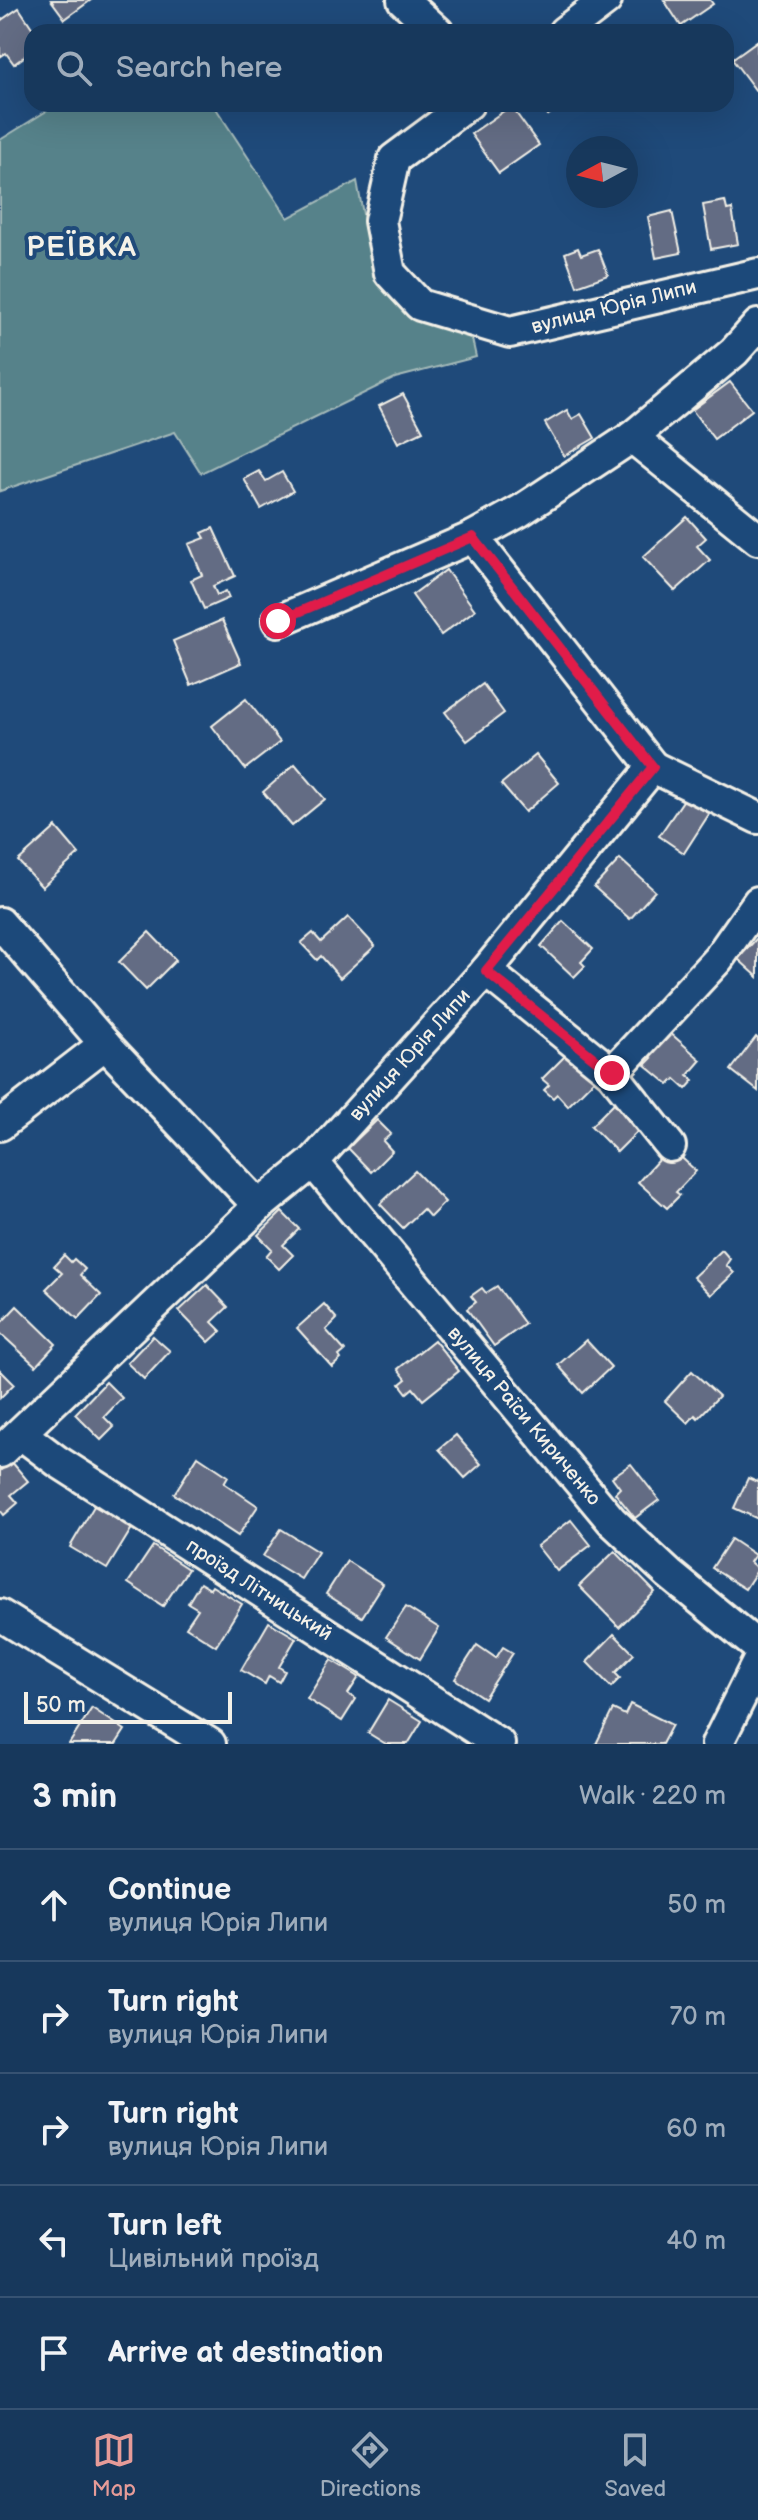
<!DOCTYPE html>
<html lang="en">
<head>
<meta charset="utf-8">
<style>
	body { margin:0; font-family:"Balsamiq Sans",sans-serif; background:#203f62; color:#f1f3f6 }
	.compass { position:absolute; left:566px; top:136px; width:72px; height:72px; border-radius:50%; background:#17385c; box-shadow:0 8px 32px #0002; rotate:263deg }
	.scale { position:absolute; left:24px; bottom:20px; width:208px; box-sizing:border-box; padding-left:8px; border:4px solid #f4f1e8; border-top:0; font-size:22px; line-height:28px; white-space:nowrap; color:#f4f1e8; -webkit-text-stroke:6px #1f4a7a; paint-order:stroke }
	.stop { position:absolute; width:24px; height:24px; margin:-18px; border:6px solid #e11d48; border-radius:50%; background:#fff }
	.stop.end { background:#e11d48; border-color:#fff; box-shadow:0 2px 8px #0008 }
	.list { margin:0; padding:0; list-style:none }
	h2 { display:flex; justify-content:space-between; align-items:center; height:104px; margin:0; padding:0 32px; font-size:34px }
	h2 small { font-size:26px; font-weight:400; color:#9eacbb }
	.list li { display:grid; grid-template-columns:52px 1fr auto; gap:24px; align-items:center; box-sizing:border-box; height:112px; padding:0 32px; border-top:2px solid #365272 }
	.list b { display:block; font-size:30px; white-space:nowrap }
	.list p { margin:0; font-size:26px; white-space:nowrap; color:#9eacbb }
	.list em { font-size:26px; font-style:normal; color:#9eacbb }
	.icon { flex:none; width:44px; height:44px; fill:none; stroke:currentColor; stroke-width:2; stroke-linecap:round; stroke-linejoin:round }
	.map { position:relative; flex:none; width:758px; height:1744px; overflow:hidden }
	.search { position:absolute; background:#17385c; box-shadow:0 8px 32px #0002; left:24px; right:24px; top:24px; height:88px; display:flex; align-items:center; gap:20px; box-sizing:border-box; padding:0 28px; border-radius:24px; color:#9eacbb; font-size:30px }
	.sheet { height:664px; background:#17385c }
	nav { display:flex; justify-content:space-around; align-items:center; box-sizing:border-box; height:112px; border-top:2px solid #365272; background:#17385c; font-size:22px; color:#9eacbb }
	nav a { display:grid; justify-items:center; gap:4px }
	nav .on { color:#e69b98 }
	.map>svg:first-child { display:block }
</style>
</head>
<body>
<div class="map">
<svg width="758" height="1744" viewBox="0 0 758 1744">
	<rect width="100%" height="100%" fill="#1f4a7a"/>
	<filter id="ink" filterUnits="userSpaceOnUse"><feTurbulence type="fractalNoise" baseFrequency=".0125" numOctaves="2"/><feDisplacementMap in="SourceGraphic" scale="16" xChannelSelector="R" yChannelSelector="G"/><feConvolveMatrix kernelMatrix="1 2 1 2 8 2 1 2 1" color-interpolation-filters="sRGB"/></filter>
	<g filter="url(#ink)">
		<path fill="#56828a" stroke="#a5bab9" stroke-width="2" d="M58 104H213L288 218 357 181 373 269 404 307 470 330 476 357 395 378 201 473 175 432 0 491V140Z"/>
		<g fill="#646c84" stroke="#f4f1e8" stroke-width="2">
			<path d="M51 0H91L65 19Z"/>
			<path d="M664 0H710L713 4 681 26Z"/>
			<path d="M19 8 35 32H32V51L14 64 6 53 0 57V21Z"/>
			<path d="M757 41 758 90 756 91 732 59Z"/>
			<path d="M541 104H565L548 115Z"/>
			<path d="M511 106 539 145 499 173 471 134Z"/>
			<path d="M725 201 727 210 732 209 738 244 711 249 703 205Z"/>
			<path d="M672 211 681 253 656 258 648 217Z"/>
			<path d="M578 248 581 255 598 249 608 275 577 286 565 253Z"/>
			<path d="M730 382 752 410 714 439 692 410Z"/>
			<path d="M403 394 423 431 398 443 379 406Z"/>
			<path d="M567 410 572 419 581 414 595 438 564 456 545 423Z"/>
			<path d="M259 471 266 481 282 472 293 491 261 509 244 479Z"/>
			<path d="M687 517 706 538 697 546 710 560 675 591 643 557Z"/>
			<path d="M213 528 235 576 213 586 217 595 226 591 229 598 204 609 191 580 202 575 189 544 205 538 202 533Z"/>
			<path d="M446 570 475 610 441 635 412 595Z"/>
			<path d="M222 620 241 663 191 685 173 641Z"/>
			<path d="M483 684 504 713 467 741 445 712Z"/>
			<path d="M246 699 280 742 245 769 212 726Z"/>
			<path d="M536 755 559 783 525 812 501 784Z"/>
			<path d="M295 764 325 799 292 826 263 792Z"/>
			<path d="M689 792 713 808 684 853 659 836Z"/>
			<path d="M56 827 79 854 42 887 18 861Z"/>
			<path d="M620 859 655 891 630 919 594 887Z"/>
			<path d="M348 917 375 946 340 978 321 956 317 960 301 943 313 933 321 942Z"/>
			<path d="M563 921 593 949 581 962 585 966 574 977 541 946Z"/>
			<path d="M149 932 176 960 146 990 119 962Z"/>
			<path d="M758 937V977L738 959Z"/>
			<path d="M668 1031 701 1060 688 1075 694 1080 686 1089 675 1079 669 1085 645 1065 652 1058 647 1055Z"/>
			<path d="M756 1037 758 1039V1091L731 1070Z"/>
			<path d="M569 1052 596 1078 568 1106 557 1094 553 1098 544 1090 549 1085 542 1079Z"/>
			<path d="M619 1098 646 1123 617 1152 591 1126Z"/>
			<path d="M377 1120 391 1134 383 1141 392 1151 371 1172 348 1148Z"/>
			<path d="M670 1147 696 1171 676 1192 680 1195 667 1208 638 1182Z"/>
			<path d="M415 1171 445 1202 430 1217 423 1209 403 1228 380 1204Z"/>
			<path d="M282 1212 299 1229 283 1245 293 1255 279 1269 266 1256 272 1249 258 1235Z"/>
			<path d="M722 1250 730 1259 726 1265 734 1273 711 1295 693 1277Z"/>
			<path d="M64 1255 71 1262 74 1259 85 1269 80 1275 101 1295 78 1319 46 1289 62 1273 54 1266Z"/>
			<path d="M207 1285 228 1307 212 1322 221 1331 209 1342 179 1311Z"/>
			<path d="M497 1286 525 1324 494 1346 467 1309 476 1302 471 1296 482 1288 486 1293Z"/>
			<path d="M324 1304 337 1319 326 1330 345 1351 339 1356 341 1359 332 1367 297 1328Z"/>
			<path d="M17 1306 56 1344 36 1366 0 1333V1324Z"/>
			<path d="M153 1336 170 1351 144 1379 127 1363Z"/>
			<path d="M434 1340 459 1371 423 1400 413 1388 407 1393 400 1384 406 1379 398 1369Z"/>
			<path d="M586 1340 611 1367 583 1393 558 1365Z"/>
			<path d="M0 1370 14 1384 0 1398Z"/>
			<path d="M692 1371 719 1396 698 1418 695 1415 688 1423 665 1401Z"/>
			<path d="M106 1382 122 1398 104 1417 114 1427 101 1440 75 1414Z"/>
			<path d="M456 1435 481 1464 465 1478 439 1449Z"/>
			<path d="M198 1456 228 1476 224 1483 258 1506 238 1536 174 1494Z"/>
			<path d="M11 1461 28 1481 11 1495 18 1503 4 1515 0 1510V1471Z"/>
			<path d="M631 1464 659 1500 635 1518 615 1493 620 1488 612 1477Z"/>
			<path d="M748 1478 757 1482 758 1480V1519L734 1508Z"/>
			<path d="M94 1506 132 1528 107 1569 70 1547Z"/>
			<path d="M571 1520 591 1545 557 1571 537 1546Z"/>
			<path d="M281 1529 318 1552 301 1579 263 1556Z"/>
			<path d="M731 1539 755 1555 750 1562 758 1569 745 1589 712 1568Z"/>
			<path d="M153 1546 188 1569 163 1606 128 1583Z"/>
			<path d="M615 1551 655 1592 619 1627 579 1586Z"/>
			<path d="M347 1561 383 1584 362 1617 326 1594Z"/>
			<path d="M200 1583 210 1589 212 1586 242 1604 216 1646 186 1627 198 1609 188 1603Z"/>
			<path d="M406 1607 439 1628 420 1659 386 1637Z"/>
			<path d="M269 1622 296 1638 279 1667 285 1671 279 1682 269 1676 265 1684 241 1670Z"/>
			<path d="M614 1634 634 1654 615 1673 620 1678 611 1687 587 1662Z"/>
			<path d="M477 1645 496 1658 503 1647 513 1653 484 1698 455 1679Z"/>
			<path d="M331 1660 359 1677 348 1694 356 1699 342 1721 307 1699Z"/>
			<path d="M388 1700 422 1721 408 1744H386L368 1733Z"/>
			<path d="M630 1704 672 1725 662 1744H596L613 1709 625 1715Z"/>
			<path d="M92 1708 125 1730 116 1744H69Z"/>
		</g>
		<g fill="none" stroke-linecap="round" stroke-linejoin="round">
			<g stroke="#f4f1e8" stroke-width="36">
				<g id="minor">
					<path d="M403 0 438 32"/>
					<path d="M564 32 606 0"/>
					<path d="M468 104 394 159 380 221 390 273 420 305 510 332 758 274"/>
					<path d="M632 437 758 539"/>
					<path d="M278 621 473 537 520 511 632 437 734 352 758 325"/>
					<path d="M653 767 758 818"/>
					<path d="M0 923 105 1044 259 1206"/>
					<path d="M486 971 612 1073 670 1146"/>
					<path d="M612 1073 718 959 758 902"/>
					<path d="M0 1125 105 1044"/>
					<path d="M313 1162 612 1521 669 1574 758 1647"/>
					<path d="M21 1434 57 1461 499 1744"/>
					<path d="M0 1452 259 1206 313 1162 486 971 653 767 473 537"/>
					<path d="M0 1615 210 1744"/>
					<path d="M717 1744 758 1662"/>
				</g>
			</g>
			<use href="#minor" stroke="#1f4a7a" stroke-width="30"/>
		</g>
	</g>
	<g fill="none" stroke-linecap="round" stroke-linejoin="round" filter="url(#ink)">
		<path stroke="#e11d48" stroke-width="10" d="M278 621 473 537 653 767 486 971 612 1073"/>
	</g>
	<g text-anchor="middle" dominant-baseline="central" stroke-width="8" stroke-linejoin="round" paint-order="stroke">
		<g font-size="20" fill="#f4f1e8" stroke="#1f4a7a">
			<text transform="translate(614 307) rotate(-14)">вулиця Юрія Липи</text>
			<text transform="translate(410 1055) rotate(-48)">вулиця Юрія Липи</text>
			<text transform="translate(524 1416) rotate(50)">вулиця Раїси Кириченко</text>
			<text transform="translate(259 1590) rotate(33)">проїзд Літницький</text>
		</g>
		<g font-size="28" font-weight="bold" letter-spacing="2" fill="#f4f1e8" stroke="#1f4a7a">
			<text x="82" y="247">РЕЇВКА</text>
		</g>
	</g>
</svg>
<svg class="compass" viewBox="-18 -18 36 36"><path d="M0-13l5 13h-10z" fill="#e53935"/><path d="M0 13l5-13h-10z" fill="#9eacbb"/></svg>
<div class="scale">50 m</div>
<div class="stop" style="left:278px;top:621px"></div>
<div class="stop end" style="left:612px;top:1073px"></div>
<div class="search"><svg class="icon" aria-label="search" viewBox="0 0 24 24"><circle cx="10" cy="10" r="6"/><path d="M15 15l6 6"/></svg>Search here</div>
</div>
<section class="sheet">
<h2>3 min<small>Walk · 220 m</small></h2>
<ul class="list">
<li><svg class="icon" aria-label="ahead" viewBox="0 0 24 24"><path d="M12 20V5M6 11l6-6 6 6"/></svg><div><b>Continue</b><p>вулиця Юрія Липи</p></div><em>50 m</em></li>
<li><svg class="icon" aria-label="right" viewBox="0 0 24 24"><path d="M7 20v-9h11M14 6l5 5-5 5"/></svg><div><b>Turn right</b><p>вулиця Юрія Липи</p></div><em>70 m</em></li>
<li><svg class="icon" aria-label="right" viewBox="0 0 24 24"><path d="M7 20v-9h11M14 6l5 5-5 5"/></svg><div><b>Turn right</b><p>вулиця Юрія Липи</p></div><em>60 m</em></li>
<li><svg class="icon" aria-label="left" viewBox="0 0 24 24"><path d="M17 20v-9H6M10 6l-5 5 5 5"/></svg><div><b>Turn left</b><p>Цивільний проїзд</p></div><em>40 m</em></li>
<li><svg class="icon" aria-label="arrive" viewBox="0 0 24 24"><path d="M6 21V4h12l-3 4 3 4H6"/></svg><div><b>Arrive at destination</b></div></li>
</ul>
</section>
<nav>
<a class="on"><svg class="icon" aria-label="map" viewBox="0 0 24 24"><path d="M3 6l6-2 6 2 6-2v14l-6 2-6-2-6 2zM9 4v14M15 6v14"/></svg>Map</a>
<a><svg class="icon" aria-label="directions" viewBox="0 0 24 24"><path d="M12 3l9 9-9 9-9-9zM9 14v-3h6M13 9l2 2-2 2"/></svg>Directions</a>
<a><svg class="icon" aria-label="saved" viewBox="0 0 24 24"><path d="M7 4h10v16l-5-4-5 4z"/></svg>Saved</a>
</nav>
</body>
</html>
